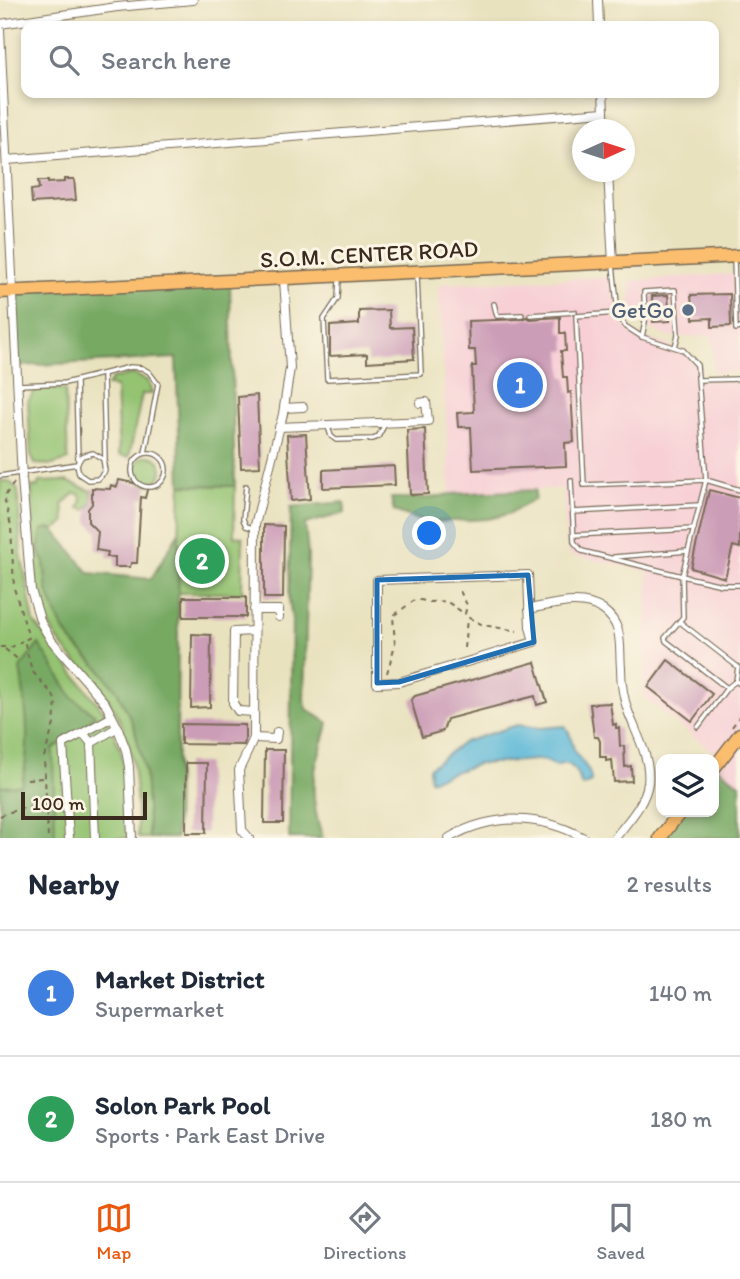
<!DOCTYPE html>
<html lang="en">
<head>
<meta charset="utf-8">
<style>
	body { margin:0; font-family:Itim,sans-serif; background:#f6f6f7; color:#1f2937 }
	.controls { position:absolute; right:21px; bottom:21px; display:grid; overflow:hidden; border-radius:14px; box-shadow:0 4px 10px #0003 }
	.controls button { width:63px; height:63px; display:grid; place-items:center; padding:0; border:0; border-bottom:2px solid #e0e1e3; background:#fff; color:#1f2937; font:35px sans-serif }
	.compass { position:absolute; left:572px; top:119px; width:63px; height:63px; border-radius:50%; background:#fff; box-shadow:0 4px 10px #0003; rotate:87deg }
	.scale { position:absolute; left:21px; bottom:18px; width:126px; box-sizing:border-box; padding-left:7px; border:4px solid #3b2a1e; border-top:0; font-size:19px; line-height:24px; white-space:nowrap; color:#3b2a1e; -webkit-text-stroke:5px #fcf5e5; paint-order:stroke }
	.you { position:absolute; left:430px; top:534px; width:24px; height:24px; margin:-18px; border:5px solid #fff; border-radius:50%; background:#1a73e8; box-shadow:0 0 0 10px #1a73e833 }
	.badge { display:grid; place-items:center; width:46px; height:46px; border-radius:50%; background:#ea580c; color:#fff; font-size:23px; font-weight:700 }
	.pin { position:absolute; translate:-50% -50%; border:4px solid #fff; box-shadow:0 2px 7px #0006 }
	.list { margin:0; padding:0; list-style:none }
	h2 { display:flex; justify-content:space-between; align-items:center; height:91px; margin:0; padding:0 28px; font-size:30px }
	h2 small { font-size:23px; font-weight:400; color:#747a83 }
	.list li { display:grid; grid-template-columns:46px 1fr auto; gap:21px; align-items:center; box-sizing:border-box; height:126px; padding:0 28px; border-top:2px solid #e0e1e3 }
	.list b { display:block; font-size:26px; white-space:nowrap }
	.list p { margin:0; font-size:23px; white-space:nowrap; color:#747a83 }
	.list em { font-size:23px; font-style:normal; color:#747a83 }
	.icon { flex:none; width:38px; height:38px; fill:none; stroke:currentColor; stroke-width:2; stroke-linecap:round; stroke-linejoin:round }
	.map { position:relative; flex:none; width:740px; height:838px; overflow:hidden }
	.search { position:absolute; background:#fff; box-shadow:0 4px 10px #0003; left:21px; right:21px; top:21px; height:77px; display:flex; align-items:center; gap:18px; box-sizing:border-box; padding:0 24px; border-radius:14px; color:#747a83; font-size:26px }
	.sheet { height:343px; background:#fff }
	nav { display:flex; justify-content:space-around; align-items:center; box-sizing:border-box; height:98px; border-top:2px solid #e0e1e3; background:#fff; font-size:19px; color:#747a83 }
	nav a { display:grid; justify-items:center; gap:4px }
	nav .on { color:#ea580c }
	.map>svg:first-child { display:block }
</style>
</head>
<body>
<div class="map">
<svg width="740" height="838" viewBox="0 0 740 838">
	<rect width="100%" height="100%" fill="#fcf5e5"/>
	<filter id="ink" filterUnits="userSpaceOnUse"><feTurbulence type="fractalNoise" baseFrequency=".0143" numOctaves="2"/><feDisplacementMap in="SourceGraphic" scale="14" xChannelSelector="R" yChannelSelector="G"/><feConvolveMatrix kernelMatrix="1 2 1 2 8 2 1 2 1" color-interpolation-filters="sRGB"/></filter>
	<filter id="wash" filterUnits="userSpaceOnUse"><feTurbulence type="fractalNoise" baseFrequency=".00686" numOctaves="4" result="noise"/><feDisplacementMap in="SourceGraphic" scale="28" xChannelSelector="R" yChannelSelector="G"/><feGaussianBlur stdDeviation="1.57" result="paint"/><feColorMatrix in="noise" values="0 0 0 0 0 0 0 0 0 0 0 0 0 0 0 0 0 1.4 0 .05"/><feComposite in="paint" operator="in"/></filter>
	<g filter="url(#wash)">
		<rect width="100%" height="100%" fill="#e9e2bf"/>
		<g fill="#f7cfd5">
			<path d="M740 273V372L714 373 712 336 668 337 632 319 630 281Z"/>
			<path d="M611 277 618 313 625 326 642 337 683 350 697 365 699 380 740 379V784L716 766 721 758 643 697 648 571 570 555 566 539 563 488 450 494 439 284Z"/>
		</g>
		<g fill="#94c372" stroke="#687648" stroke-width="2">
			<path d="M133 374 148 381 152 394H142L129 457 119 455 116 387 107 386 112 379Z"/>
			<path d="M36 389H65L68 460 52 465 35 464 31 455 28 401Z"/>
			<circle cx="148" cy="470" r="14"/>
			<path d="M0 481H9L18 490 21 554 34 622 105 713 121 752 126 791 128 838H0Z"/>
			<path d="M66 481 92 491V504L85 510 79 508 82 500 79 494 75 493 63 504 65 523 54 530 49 528 38 549 44 561 47 590 98 667 118 691 134 726 145 772 149 838H138C136 785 137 733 101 690 82 666 58 648 46 618 28 577 33 530 32 486L37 487 39 482Z"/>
			<path d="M181 485 235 486 234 536 243 537 242 593H177Z"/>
		</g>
		<g fill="#77a964" stroke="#596a41" stroke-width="2">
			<path d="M230 282 235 486 181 485 176 358 17 366 14 291Z"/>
			<path d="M535 490V499L508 514 488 519 435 522 419 520 394 511 391 498H430L450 494Z"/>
			<path d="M344 502 345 513 305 524 308 554 304 699 307 709 328 723C325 738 319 752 316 766 310 791 315 815 323 838H289L292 618 289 600 291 507Z"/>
			<path d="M49 528 54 530 89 573 151 579 179 532 176 838H149L145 772 134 726 117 691 98 667 71 641 60 623 47 590 44 561 38 549 42 530Z"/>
			<path d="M39 644 73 698 95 715 84 727 53 749 55 838H0V786L21 785C32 748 26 705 20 668Z"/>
			<path d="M716 766 740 784V838H660L680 812H714V768Z"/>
		</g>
		<g fill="#5ab7d8" stroke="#4a707b" stroke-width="2">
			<rect x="189" y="555" width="27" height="12"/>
			<path d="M517 725 540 728 565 726C572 734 571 743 575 752 581 762 592 770 591 782L582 786C576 772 573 758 556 766L544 760H536L478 764 430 780 429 768 464 742Z"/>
		</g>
		<g id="blocks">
			<g fill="#cc9db7">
				<path d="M64 179H74L76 200 32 203 31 190 39 189 38 181H48V183L64 182Z"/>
				<path d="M730 294 731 326 712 327V318L693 319 691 295Z"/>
				<path d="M668 295 670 321 653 322 652 296Z"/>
				<path d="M389 310 390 328 412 327 414 359 367 362V354L330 356V326L359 324V311Z"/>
				<path d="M526 317 530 319 560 317V333H565L566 351H561L563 377H567L568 393 571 392 574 442 565 443 566 466 473 470 471 427H458L457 413 474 412 472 366H476L475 350H469L468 321 522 319Z"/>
				<path d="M257 395 260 467 241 468 238 397Z"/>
				<path d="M425 429 428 494 410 495 407 430Z"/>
				<path d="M306 434 310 499 291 501 287 435Z"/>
				<path d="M394 466 395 485 323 488V470Z"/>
				<path d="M119 480 148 486 145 498 141 497 137 563H131L130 567H115V557H107L108 552 96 550 98 532 88 522V509L92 504V488L110 489 111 485 117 487Z"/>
				<path d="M709 490 740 498V548L733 546 725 578 691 568Z"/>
				<path d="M264 525 284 526 283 598H264Z"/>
				<rect x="183" y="597" width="63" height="20"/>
				<path d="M192 634 211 635 210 707 191 708Z"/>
				<path d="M668 660 712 694 692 721 648 687Z"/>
				<path d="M535 662 547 702 537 705 535 696 447 719 443 731 422 737 411 700 415 696Z"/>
				<path d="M610 703 613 725 616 724V728H619L620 746H624L625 767 631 766 632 781 614 782 612 760 606 761V757H600V741L598 737H594L590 704Z"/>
				<path d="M181 724 245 725V741L244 745 181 744Z"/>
				<path d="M265 750H284L283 823H264Z"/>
				<path d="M186 763H207L206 833H186Z"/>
			</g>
		</g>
	</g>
	<g filter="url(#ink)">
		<use href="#blocks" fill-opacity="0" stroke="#786a56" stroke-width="2"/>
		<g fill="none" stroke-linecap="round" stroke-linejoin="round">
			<g stroke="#786a56" stroke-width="6">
				<g id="lane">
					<path d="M734 258 736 329 740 328"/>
					<path d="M613 265 618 313 625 326 642 337 683 350 697 365 706 480 740 490"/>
					<path d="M339 280 338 298 324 319 327 379 421 374 417 275"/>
					<path d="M494 304 497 316 522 315"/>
					<path d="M618 313 576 316 584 485 706 480 682 576 722 585H740"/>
					<path d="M530 315 575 312"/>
					<path d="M642 337 645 322 644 292 675 290 678 335 675 347"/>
					<path d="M103 375 105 460"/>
					<path d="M699 380 740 379"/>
					<path d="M76 382 78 460"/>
					<path d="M19 385 65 383 130 367 142 368 149 372 158 384 145 453"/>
					<path d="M328 427 331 436 336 440 373 439 378 437 385 424"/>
					<circle cx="149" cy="470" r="17"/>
					<path d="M0 476 77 464 82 456 93 453 103 459 105 471 98 479 88 480 79 474 77 464"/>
					<path d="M571 480 574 542 582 551 682 576 683 617 665 638 666 641 727 688 736 681 740 684"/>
					<path d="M246 486 243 519 246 526 253 528"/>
					<path d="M573 512 700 505"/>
					<path d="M574 535 694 529"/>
					<path d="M614 557 688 551"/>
					<path d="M680 622 738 667 736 681"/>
					<path d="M698 727 727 688"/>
				</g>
			</g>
			<g stroke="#786a56" stroke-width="10">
				<g id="street">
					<path d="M598 0 599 26"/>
					<path d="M0 24 117 7 193 0"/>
					<path d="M0 30 22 479 31 590 41 623 51 640 105 703 117 726 126 750 129 767 132 838"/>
					<path d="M603 93 605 130"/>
					<path d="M7 160 604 112"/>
					<path d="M608 172 613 263"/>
					<path d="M284 408 303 407"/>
					<path d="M279 427 428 421 426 402 420 403"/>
					<path d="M528 575 530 627 534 642 399 682 377 683V580Z"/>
					<path d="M529 609C553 605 581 595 603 610 624 625 619 646 621 668 621 683 623 697 628 711 636 733 651 758 648 783 645 804 628 821 615 838"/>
					<path d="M254 610H279V617"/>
					<path d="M254 631 234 632 233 703 238 711 254 712"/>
					<path d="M83 733 91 743 95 838"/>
					<path d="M254 738 276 739 277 732"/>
					<path d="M91 743 118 727"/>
					<path d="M69 838 63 744 112 717"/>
					<path d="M249 838 242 830 239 770 254 738 255 525 283 414 290 368 284 280"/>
					<path d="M449 838C492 813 541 814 584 838"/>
				</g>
			</g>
			<g stroke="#786a56" stroke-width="15">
				<g id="primary">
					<path d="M0 292 740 256"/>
					<path d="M714 768 740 734"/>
					<path d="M660 838 680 812"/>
				</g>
			</g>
			<g stroke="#786a56" stroke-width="2" stroke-dasharray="5 5" stroke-linecap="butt">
				<path d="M14 483 4 497 11 526 14 588 29 638 24 640 32 671 53 695 56 702 54 724 44 757 48 838"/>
				<path d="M460 591 467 605 465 614 467 617 483 625 517 631"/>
				<path d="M0 647H12L22 641"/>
				<path d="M464 648 467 619"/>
				<path d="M5 649 20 661"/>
				<path d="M387 673 395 645 393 616 416 599 430 602 446 601 465 614"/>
				<path d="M732 727 740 716"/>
				<path d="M27 779 44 778"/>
				<path d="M0 816C13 811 33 802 46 811"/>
			</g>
			<use href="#lane" stroke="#fff" stroke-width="3.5"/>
			<use href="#street" stroke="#fff" stroke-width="8"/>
			<use href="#primary" stroke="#fbbd6e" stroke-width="12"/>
		</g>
	</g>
	<path fill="none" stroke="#1f6fb2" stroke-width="5" stroke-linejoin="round" d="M528 575 534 642 399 682 377 683V580Z"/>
	<circle fill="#5c6f8a" stroke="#fcf5e5" stroke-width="2.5" cx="688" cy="310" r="7"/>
	<g text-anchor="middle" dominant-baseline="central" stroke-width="6" stroke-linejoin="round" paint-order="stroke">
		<g font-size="23" fill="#3b2a1e" stroke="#fcf5e5">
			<text transform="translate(369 254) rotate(-3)">S.O.M. CENTER ROAD</text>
		</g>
		<g font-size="23" fill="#4e5e75" stroke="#fcf5e5" text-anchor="end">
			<text x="674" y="310">GetGo</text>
		</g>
	</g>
</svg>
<div class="controls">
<button><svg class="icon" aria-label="layers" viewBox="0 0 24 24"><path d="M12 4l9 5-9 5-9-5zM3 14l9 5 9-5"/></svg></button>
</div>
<svg class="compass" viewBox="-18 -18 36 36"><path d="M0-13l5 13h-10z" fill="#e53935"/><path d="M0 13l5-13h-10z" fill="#747a83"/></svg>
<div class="scale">100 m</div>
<div class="you"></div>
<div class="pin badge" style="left:520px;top:385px;background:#3f7fe0">1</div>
<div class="pin badge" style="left:202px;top:561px;background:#2e9e5b">2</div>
<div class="search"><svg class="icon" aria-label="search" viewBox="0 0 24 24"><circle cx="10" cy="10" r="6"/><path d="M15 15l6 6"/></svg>Search here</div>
</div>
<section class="sheet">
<h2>Nearby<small>2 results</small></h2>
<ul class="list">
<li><span class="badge" style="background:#3f7fe0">1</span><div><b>Market District</b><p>Supermarket</p></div><em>140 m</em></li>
<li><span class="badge" style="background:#2e9e5b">2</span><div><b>Solon Park Pool</b><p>Sports · Park East Drive</p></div><em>180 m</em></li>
</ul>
</section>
<nav>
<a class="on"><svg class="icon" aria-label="map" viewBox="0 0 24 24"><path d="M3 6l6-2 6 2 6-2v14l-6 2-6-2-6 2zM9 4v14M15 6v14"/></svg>Map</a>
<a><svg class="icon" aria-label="directions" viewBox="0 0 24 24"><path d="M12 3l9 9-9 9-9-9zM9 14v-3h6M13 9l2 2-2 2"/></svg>Directions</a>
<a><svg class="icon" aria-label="saved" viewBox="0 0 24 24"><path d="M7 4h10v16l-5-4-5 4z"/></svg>Saved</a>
</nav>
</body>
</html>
